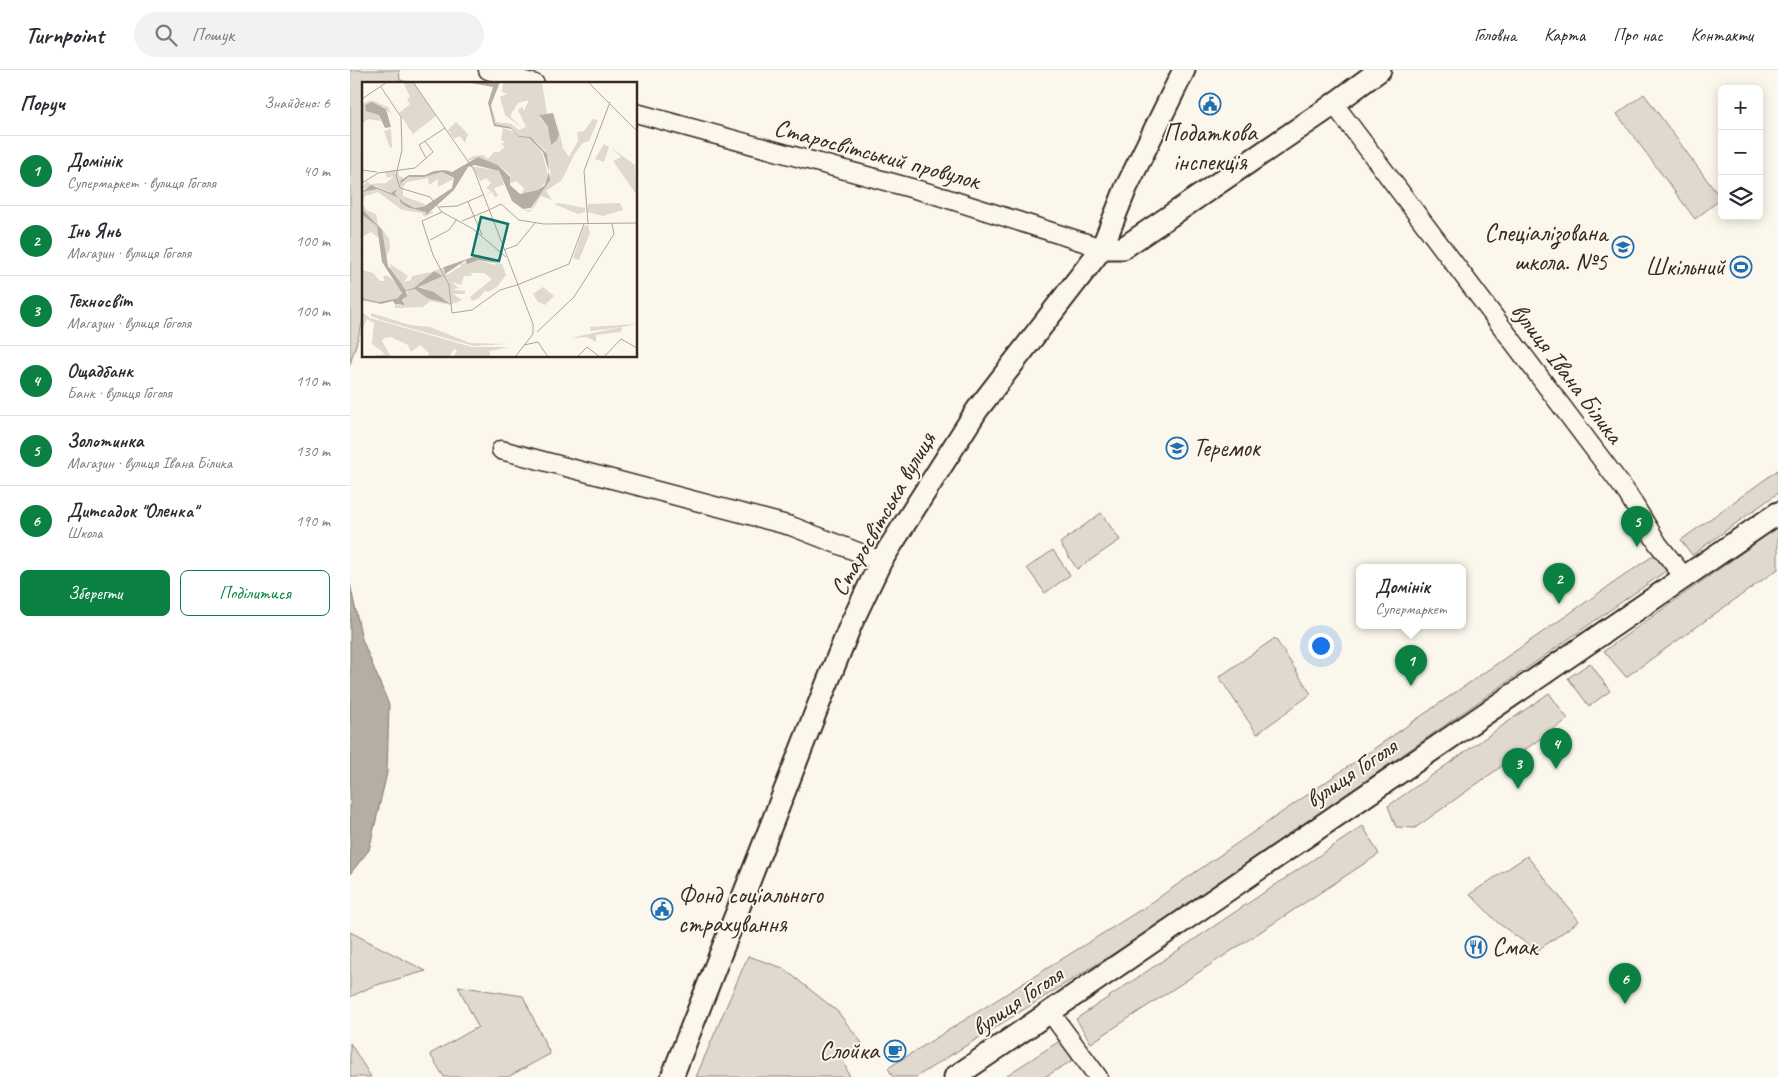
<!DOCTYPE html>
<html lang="uk">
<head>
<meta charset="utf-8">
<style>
	body { margin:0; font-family:Caveat,sans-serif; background:#f2f2f3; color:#2b2b33 }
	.controls { position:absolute; right:15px; top:15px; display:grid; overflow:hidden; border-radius:8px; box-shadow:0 2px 12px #0003 }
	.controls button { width:45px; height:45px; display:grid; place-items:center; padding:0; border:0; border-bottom:1px solid #e1e1e2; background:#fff; color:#2b2b33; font:25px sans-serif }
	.you { position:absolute; left:970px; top:575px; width:18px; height:18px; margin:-12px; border:4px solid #fff; border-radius:50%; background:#1a73e8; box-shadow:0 0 0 8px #1a73e833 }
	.badge { display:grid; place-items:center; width:32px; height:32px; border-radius:50%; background:#0b8043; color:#fff; font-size:16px; font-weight:700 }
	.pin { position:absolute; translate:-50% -41px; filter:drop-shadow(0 1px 2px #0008) }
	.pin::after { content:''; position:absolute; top:26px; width:18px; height:15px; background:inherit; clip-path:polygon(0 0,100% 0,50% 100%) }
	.popup { position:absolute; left:1006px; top:494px; width:110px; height:65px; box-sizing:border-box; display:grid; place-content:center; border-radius:8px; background:#fff; filter:drop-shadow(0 1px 4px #0005); font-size:16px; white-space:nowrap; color:#7c7c81 }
	.popup b { font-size:19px; color:#2b2b33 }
	.popup::after { content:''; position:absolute; left:50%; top:100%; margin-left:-10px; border:10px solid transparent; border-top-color:#fff }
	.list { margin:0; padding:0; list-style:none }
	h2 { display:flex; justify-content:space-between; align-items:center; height:65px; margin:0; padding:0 20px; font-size:21px }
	h2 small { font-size:16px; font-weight:400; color:#7c7c81 }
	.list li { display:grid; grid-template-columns:32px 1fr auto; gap:15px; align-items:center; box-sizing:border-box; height:70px; padding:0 20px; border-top:1px solid #e1e1e2 }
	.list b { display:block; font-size:19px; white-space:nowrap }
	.list p { margin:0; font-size:16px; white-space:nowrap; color:#7c7c81 }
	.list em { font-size:16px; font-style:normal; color:#7c7c81 }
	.actions { display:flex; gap:10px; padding:15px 20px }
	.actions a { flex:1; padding:11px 0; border:1px solid #0b8043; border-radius:8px; text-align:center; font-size:18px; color:#0b8043 }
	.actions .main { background:#0b8043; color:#fff }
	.icon { flex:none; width:28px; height:28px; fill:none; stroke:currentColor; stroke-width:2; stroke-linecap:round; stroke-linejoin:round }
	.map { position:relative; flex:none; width:1428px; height:1007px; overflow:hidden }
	header { display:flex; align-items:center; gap:30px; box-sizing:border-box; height:70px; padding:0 25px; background:#fff; border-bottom:1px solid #e1e1e2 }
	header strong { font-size:24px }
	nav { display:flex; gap:28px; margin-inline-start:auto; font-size:18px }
	.search { width:350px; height:45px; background:#f2f2f3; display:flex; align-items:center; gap:12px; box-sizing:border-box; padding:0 18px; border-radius:28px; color:#7c7c81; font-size:19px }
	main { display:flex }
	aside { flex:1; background:#fff }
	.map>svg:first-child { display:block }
</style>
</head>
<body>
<header>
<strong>Turnpoint</strong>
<div class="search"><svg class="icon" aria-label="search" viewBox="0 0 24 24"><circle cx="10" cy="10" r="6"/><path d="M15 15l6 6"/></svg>Пошук</div>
<nav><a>Головна</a><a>Карта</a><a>Про нас</a><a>Контакти</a></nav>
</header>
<main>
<aside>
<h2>Поруч<small>Знайдено: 6</small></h2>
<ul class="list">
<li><span class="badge">1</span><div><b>Домінік</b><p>Супермаркет · вулиця Гоголя</p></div><em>40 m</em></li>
<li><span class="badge">2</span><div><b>Інь Янь</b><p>Магазин · вулиця Гоголя</p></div><em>100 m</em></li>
<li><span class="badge">3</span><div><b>Техносвіт</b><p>Магазин · вулиця Гоголя</p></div><em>100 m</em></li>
<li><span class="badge">4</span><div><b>Ощадбанк</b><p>Банк · вулиця Гоголя</p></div><em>110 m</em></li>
<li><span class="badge">5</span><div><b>Золотинка</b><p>Магазин · вулиця Івана Білика</p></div><em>130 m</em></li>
<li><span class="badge">6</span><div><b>Дитсадок &quot;Оленка&quot;</b><p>Школа</p></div><em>190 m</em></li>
</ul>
<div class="actions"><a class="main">Зберегти</a><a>Поділитися</a></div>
</aside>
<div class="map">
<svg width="1428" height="1007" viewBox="0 0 1428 1007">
	<rect width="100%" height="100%" fill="#fbf7ec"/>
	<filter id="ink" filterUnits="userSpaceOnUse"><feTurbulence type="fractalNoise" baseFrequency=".02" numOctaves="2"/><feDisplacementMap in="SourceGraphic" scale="10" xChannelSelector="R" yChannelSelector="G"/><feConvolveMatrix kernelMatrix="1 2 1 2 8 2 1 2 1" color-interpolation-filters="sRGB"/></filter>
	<g filter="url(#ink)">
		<g fill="#dfd9ce" stroke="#8d8276">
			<path d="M0 0H49L50 10 64 14H14V248L0 294Z"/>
			<path d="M1294 24 1371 129 1345 149 1267 44Z"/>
			<path d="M1428 400V423L1342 485 1331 470Z"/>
			<path d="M751 443 770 470 727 499 710 473Z"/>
			<path d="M1428 457V499L1276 607 1254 581Z"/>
			<path d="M703 480 720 505 695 523 677 498Z"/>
			<path d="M1304 485 1316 501 806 857 566 1007H543L538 998 795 837Z"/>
			<path d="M925 568 961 624 907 664 869 607Z"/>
			<path d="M1240 593 1260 621 1239 636 1218 608Z"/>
			<path d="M1199 623 1218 649 1065 758 1046 757 1038 736Z"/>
			<path d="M1013 756 1029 784 741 973 726 949Z"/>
			<path d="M1177 786 1229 851 1187 881 1148 853 1120 824Z"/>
			<path d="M0 862 76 901 23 916 0 927Z"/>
			<path d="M398 886 433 898 487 941 512 973 493 991 500 1007H346Z"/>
			<path d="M108 916 173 926 200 984 158 1007H94L80 984 128 957Z"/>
			<path d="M711 970 723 990 695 1007H654Z"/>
			<path d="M0 973 21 1007H0Z"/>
		</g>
		<path fill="#b6aea2" stroke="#85796d" d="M0 514 12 569 39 635 37 703 19 780 0 804Z"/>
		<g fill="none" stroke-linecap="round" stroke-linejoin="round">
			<g stroke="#3b2a1e" stroke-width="21">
				<g id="minor">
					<path d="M138 0 185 14"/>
					<path d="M984 34 1277 423 1308 474 1335 508"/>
					<path d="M286 43 583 124 752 178"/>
					<path d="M151 380 441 456 531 491"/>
					<path d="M700 942 748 1007"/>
				</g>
			</g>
			<g stroke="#3b2a1e" stroke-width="25">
				<g id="tertiary">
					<path d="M752 178H773L977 39 1030 0"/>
					<path d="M322 1007 472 626 501 554 531 491 627 340 752 178 776 118 834 0"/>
					<path d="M605 1007 1428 443"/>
				</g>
			</g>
			<use href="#minor" stroke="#fbf7ec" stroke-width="18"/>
			<use href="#tertiary" stroke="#fbf7ec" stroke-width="21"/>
		</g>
	</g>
	<defs>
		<g id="civic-ring" transform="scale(1.125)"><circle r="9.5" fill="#fbf7ec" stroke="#1f6fb2" stroke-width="1.5"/><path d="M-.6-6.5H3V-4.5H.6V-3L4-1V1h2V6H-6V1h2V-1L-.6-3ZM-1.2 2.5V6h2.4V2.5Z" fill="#1f6fb2"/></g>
		<g id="school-ring" transform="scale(1.125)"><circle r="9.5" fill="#fbf7ec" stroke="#1f6fb2" stroke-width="1.5"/><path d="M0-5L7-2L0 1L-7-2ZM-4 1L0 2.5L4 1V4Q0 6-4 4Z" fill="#1f6fb2"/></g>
		<g id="stadium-ring" transform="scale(1.125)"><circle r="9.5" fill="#fbf7ec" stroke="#1f6fb2" stroke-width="1.5"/><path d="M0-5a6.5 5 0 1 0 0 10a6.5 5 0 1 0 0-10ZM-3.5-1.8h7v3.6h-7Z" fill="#1f6fb2"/></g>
		<g id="restaurant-ring" transform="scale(1.125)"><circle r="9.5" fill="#fbf7ec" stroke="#1f6fb2" stroke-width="1.5"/><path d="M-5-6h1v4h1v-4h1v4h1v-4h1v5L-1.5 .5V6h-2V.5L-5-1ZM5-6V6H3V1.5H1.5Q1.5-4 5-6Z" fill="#1f6fb2"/></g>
		<g id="cafe-ring" transform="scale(1.125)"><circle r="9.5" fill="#fbf7ec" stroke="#1f6fb2" stroke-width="1.5"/><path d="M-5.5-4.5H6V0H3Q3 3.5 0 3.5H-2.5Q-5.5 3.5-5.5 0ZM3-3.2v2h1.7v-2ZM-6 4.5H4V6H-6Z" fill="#1f6fb2"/></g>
	</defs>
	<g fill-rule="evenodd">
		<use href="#civic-ring" x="860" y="34"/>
		<use href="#school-ring" x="1273" y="177"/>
		<use href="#stadium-ring" x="1391" y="197"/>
		<use href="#school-ring" x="827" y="378"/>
		<use href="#civic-ring" x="312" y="839"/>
		<use href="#restaurant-ring" x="1126" y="877"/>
		<use href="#cafe-ring" x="545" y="981"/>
	</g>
	<g text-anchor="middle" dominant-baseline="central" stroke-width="4" stroke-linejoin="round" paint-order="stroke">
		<g font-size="25" fill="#3b2a1e" stroke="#fbf7ec" text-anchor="end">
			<text x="860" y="63" text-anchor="middle">Податкова<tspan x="860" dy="29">інспекція</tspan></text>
			<text x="1257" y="163">Спеціалізована<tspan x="1257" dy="29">школа. №5</tspan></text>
			<text x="1375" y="197">Шкільний</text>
			<text x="843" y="378" text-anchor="start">Теремок</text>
			<text x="328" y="825" text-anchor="start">Фонд соціального<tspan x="328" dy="29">страхування</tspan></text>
			<text x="1142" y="877" text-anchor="start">Смак</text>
			<text x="529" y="981">Слойка</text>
		</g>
		<g font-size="25" fill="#3b2a1e" stroke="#fbf7ec">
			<text transform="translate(527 84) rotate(15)">Старосвітський провулок</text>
			<text transform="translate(1217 303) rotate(53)">вулиця Івана Білика</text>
			<text transform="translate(533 444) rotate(-60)">Старосвітська вулиця</text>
			<text transform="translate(1001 703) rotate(-34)">вулиця Гоголя</text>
			<text transform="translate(667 931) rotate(-34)">вулиця Гоголя</text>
		</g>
	</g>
	<g transform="translate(12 12)">
		<rect width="275" height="275" fill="#fbf7ec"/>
		<path d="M41 0H51L74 34 51 52 37 31 48 22 45 17 48 15ZM141 0H180L185 32H180L178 36 188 48V62L197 52 193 31 201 66 207 75 216 59 215 50 222 49 231 37 236 38 227 59 221 61 213 71 200 98 184 109 190 118 179 114 170 128 167 130 161 128H169L189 92 183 68 169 55 157 54 148 45 133 42 131 34V27L134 40 149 42 157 48 164 45 156 28 160 25 162 29 167 18 156 21 148 34 160 46 143 33 138 15 145 12 140 10ZM9 18 26 25 29 32 22 25 11 22 7 29 17 33 19 39 6 37 0 42V22ZM94 40 106 52 103 61 98 54 92 57 86 48ZM141 46 167 56 180 70 187 97 176 108 160 112 162 106 154 99 147 102 148 93 136 83 116 75 107 79 106 77 112 74 121 73 126 77 132 70H137L143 65 139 62 143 60 139 58ZM29 47 30 65 28 66 22 49ZM242 62 247 65 242 80 233 77ZM248 65 273 83 274 112 251 79 259 75ZM110 84 137 89 142 103 132 106 136 114 133 115 130 110 124 113 129 109 124 106 129 101 124 96 118 99ZM33 88V93L36 88 37 94 41 95 39 102 49 94 62 95 80 90 92 97 76 105V97L67 103 66 96 45 100 41 105V114L65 123 53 126 41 120 33 112 34 107 30 111 14 104 0 107 5 99 8 102 24 101 32 94 25 96 23 90ZM11 106 37 116 49 127 72 130 62 135 60 131 40 128 16 110 3 114 0 120 4 128 14 132 16 142 27 156 28 166 24 176 21 161 25 160H21L17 145 0 127V110ZM197 121 223 126V130L216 132 192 122ZM258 121 261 128 241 134 225 130 226 122ZM0 133 15 144 17 156 9 150 0 155ZM226 143 228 151 217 178 211 176 222 144ZM134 177 139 178 136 181 140 182 144 193 135 205 126 210 123 209 117 216 110 219 108 215 130 197 122 191H109L110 194H102L99 203 89 200 97 206 91 208 103 209V212H91L100 218 88 223 68 219 61 225 33 226V222L39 224 46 209 26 187 29 185 27 181 46 194 42 200 49 198 50 194 70 190 53 207 86 222 72 210 56 204 81 194 72 189 82 185 85 193 99 184V180L102 182 104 178H116L133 183ZM0 188 11 191 18 199H23L21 195 24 193 29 196 39 208V215L17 220 1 217ZM181 205 192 214 183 223 176 220 171 212ZM0 230 8 236 110 265H147L127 269 129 275H91L95 269 92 267 87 275H65L67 271 58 263 49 270 46 263 29 255 22 256 20 259 29 275H7L23 272 10 262 12 241 5 237 0 248ZM9 231 48 243 68 245 108 261 145 262 112 264 19 238 9 234ZM275 242 260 245 259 250 234 253V260L225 255 209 256 259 245 229 249 228 245Z" fill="#dfd9ce"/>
		<path d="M103 0H138L129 23 133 42 148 45 157 54 169 55 185 72 188 98 169 126 161 127 150 119 137 89 113 83 106 85 92 108 64 133V130L47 126 39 121 37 116 15 107 0 110 9 103 29 111 35 107 33 112 41 120 53 126 63 124 90 106 92 96 80 90 62 95H47L38 102 39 98 47 93H63L72 89 83 88 90 90 116 75 136 83 148 95V103L158 112 176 108 183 103 187 90 181 70 167 56 157 55 149 47 132 44 126 21 131 5ZM10 20 24 27 29 45 23 46 17 33 4 29 3 23ZM191 31 197 52 195 58 189 63 186 45 177 33ZM0 127 20 148 26 184 44 208 52 206 72 189 81 194 56 205 72 210 88 222 65 216 53 207 44 209 45 214 40 218 43 223 33 222 31 219 19 222 0 218V214L3 217 17 220 36 216 40 211 20 180 15 144 0 133ZM111 175 129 176 134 181 116 178 105 182 104 178 83 192 82 185Z" fill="#b6aea2"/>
		<path fill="none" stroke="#aea59a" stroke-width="1" d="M51 0 112 88 171 242V252L153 275M226 0 275 49M19 5 39 35 40 68 34 93 38 106 68 115 80 130 111 147 144 175M0 17 25 0M64 76 57 63 83 46M0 88 15 90M0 101 16 91 53 86 71 70 63 59M106 120 120 153M77 125 95 124 121 113M127 128 139 122 157 138 182 142 275 141M80 130 60 139 71 173 87 203 90 231 110 228 138 208 155 203M100 139 127 128M226 142 222 89 248 20M68 158 87 148 95 137M142 168 155 163 173 141M155 203 207 182 222 142M175 250 212 215 252 152 250 142M162 263 176 260 186 275M215 275 225 265 238 275M242 275 259 257 275 266"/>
		<path fill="#0f766e" fill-opacity="0.15" stroke="#0f766e" stroke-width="2.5" d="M119 135 146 142 137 179 110 173Z"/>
		<rect width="275" height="275" fill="none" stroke="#3b2a1e" stroke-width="2.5"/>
	</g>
</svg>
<div class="controls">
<button>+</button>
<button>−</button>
<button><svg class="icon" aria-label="layers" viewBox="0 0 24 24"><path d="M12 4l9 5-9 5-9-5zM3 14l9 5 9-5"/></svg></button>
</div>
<div class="you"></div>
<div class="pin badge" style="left:1061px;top:616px">1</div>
<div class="popup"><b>Домінік</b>Супермаркет</div>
<div class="pin badge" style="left:1209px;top:534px">2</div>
<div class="pin badge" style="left:1168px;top:719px">3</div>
<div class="pin badge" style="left:1206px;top:699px">4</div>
<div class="pin badge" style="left:1287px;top:477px">5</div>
<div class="pin badge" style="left:1275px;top:934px">6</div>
</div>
</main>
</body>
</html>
